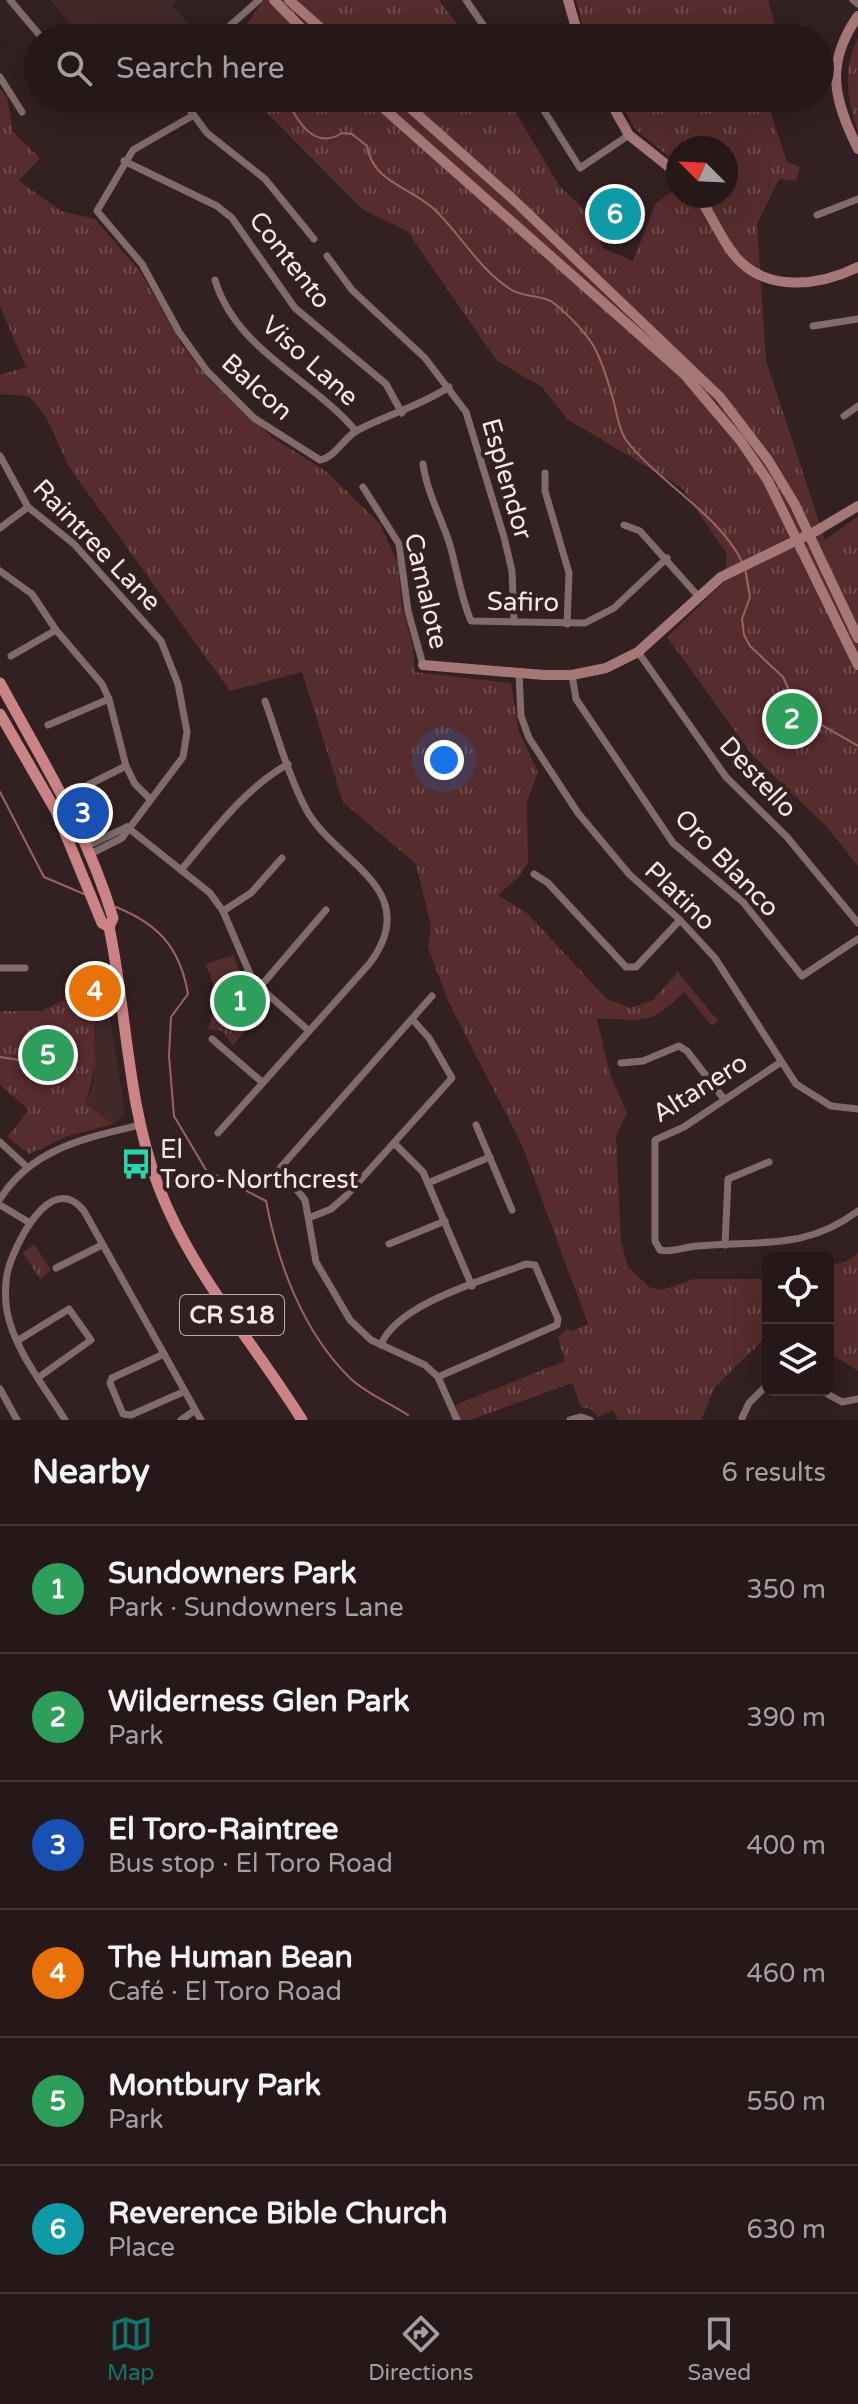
<!DOCTYPE html>
<html lang="en">
<head>
<meta charset="utf-8">
<style>
	body { margin:0; font-family:"Varela Round",sans-serif; background:#2e2122; color:#f1f3f6 }
	.controls { position:absolute; right:24px; bottom:24px; display:grid; overflow:hidden; border-radius:12px; box-shadow:0 8px 32px #0002 }
	.controls button { width:72px; height:72px; display:grid; place-items:center; padding:0; border:0; border-bottom:2px solid #423738; background:#261819; color:#f1f3f6; font:40px sans-serif }
	.compass { position:absolute; left:666px; top:136px; width:72px; height:72px; border-radius:50%; background:#261819; box-shadow:0 8px 32px #0002; rotate:294deg }
	.you { position:absolute; left:444px; top:760px; width:28px; height:28px; margin:-20px; border:6px solid #fff; border-radius:50%; background:#1a73e8; box-shadow:0 0 0 12px #1a73e833 }
	.badge { display:grid; place-items:center; width:52px; height:52px; border-radius:50%; background:#0f766e; color:#fff; font-size:26px; font-weight:700 }
	.pin { position:absolute; translate:-50% -50%; border:4px solid #fff; box-shadow:0 2px 8px #0006 }
	.list { margin:0; padding:0; list-style:none }
	h2 { display:flex; justify-content:space-between; align-items:center; height:104px; margin:0; padding:0 32px; font-size:34px }
	h2 small { font-size:26px; font-weight:400; color:#a4a0a2 }
	.list li { display:grid; grid-template-columns:52px 1fr auto; gap:24px; align-items:center; box-sizing:border-box; height:128px; padding:0 32px; border-top:2px solid #423738 }
	.list b { display:block; font-size:30px; white-space:nowrap }
	.list p { margin:0; font-size:26px; white-space:nowrap; color:#a4a0a2 }
	.list em { font-size:26px; font-style:normal; color:#a4a0a2 }
	.icon { flex:none; width:44px; height:44px; fill:none; stroke:currentColor; stroke-width:2; stroke-linecap:round; stroke-linejoin:round }
	.map { position:relative; flex:none; width:858px; height:1420px; overflow:hidden }
	.search { position:absolute; background:#261819; box-shadow:0 8px 32px #0002; left:24px; right:24px; top:24px; height:88px; display:flex; align-items:center; gap:20px; box-sizing:border-box; padding:0 28px; border-radius:44px; color:#a4a0a2; font-size:30px }
	.sheet { height:872px; background:#261819 }
	nav { display:flex; justify-content:space-around; align-items:center; box-sizing:border-box; height:112px; border-top:2px solid #423738; background:#261819; font-size:22px; color:#a4a0a2 }
	nav a { display:grid; justify-items:center; gap:4px }
	nav .on { color:#0f766e }
	.map>svg:first-child { display:block }
</style>
</head>
<body>
<div class="map">
<svg width="858" height="1420" viewBox="0 0 858 1420">
	<defs>
		<pattern id="grass-tufts" width="24" height="20" patternUnits="userSpaceOnUse" patternTransform="scale(2)"><rect width="24" height="20" fill="#562c2e"/><path d="M3 7l-1-3M5 7V3M7 7l1-3M15 17l-1-3M17 17v-4M19 17l1-3" fill="none" stroke="#6f4b4c"/></pattern>
	</defs>
	<rect width="100%" height="100%" fill="#332021"/>
	<g fill="#412829">
		<path d="M51 0H178L173 5 199 38H81Z"/>
		<path d="M102 968 125 1112 113 1124 86 1104 93 1085 95 1046 93 974Z"/>
	</g>
	<g fill="url(#grass-tufts)">
		<path d="M264 0H439L467 38H237Z"/>
		<path d="M576 0H768L775 26 770 38H586Z"/>
		<path d="M858 38V132C847 100 842 69 858 38Z"/>
		<path d="M0 88 7 97 13 132 40 158 19 181 61 211 95 219 140 271 182 345 211 382 273 438 327 472 380 524 398 563 402 607 413 647 415 672 511 683 519 732 538 772 527 802 528 862 520 876 498 895 528 914 607 999 631 1008 653 1000 678 972 718 1021 712 1026 684 992C647 1029 643 1018 597 1019L610 1074 627 1113 616 1136 621 1242 628 1267 649 1287 662 1290 694 1279H768V1335L715 1387 701 1420H618L613 1410 598 1417 591 1409 581 1407 572 1383 470 1420H460L455 1405 565 1361 558 1337 567 1329 572 1331 588 1324 521 1143 448 1001 428 947 431 926 416 864 343 802 302 672 230 691 69 467 46 417 29 396 0 394V375L26 367 0 306Z"/>
		<path d="M252 98H507L560 187 591 215 603 248 633 261 656 203 678 188V196H726V148H678V164L635 129 618 98H766L787 162 800 167 796 181 779 179 757 224 766 360 825 540 858 516V866L827 827 753 756 667 637 724 582 727 554 681 487 567 419 542 387 497 361 407 231 363 210Z"/>
		<path d="M233 955 244 981 268 1005 233 1045 222 1031 208 1029 218 997 206 964Z"/>
		<path d="M71 973 93 974 95 1064 86 1104 113 1124 68 1136 29 1154 7 1137 29 1110 0 1085V1011H41L64 1000Z"/>
		<path d="M34 1244 51 1270 40 1279 23 1253Z"/>
		<path d="M858 1253V1371L828 1352V1265L845 1262Z"/>
	</g>
	<g fill="none" stroke-linecap="round" stroke-linejoin="round">
		<g stroke="#9b6365" stroke-width="2">
			<path d="M286 98C297 121 314 151 342 133L352 134 367 146C373 183 411 187 435 210 461 235 479 269 510 289 523 298 543 294 555 304 593 336 600 352 613 399 617 412 618 429 626 440 658 482 721 516 742 562"/>
			<path d="M745 568 750 597 742 619 744 635 750 646 783 677 799 712 858 746"/>
			<path d="M0 792 44 877 84 894"/>
			<path d="M116 907C158 924 180 947 188 994L171 1017 169 1056 174 1116 206 1170 266 1201C278 1264 303 1332 350 1378 365 1393 390 1403 408 1415"/>
			<path d="M0 1057 19 1060 24 1054"/>
		</g>
		<g stroke="#816b6b" stroke-width="7">
			<path d="M10 0 42 38"/>
			<path d="M466 0 492 38"/>
			<path d="M853 0 858 4"/>
			<path d="M216 38 259 0"/>
			<path d="M0 77 22 112"/>
			<path d="M820 77 836 76"/>
			<path d="M101 98 114 106 135 98"/>
			<path d="M181 98 207 133 265 179 314 239"/>
			<path d="M536 98 580 168 629 135"/>
			<path d="M192 116 133 150 97 211 142 264 179 332 207 371 254 418 320 460C336 457 344 437 358 430 389 414 420 406 449 387"/>
			<path d="M124 161 217 206 232 218 295 308 386 384 402 413"/>
			<path d="M817 215 858 199"/>
			<path d="M327 256 352 290 425 358 466 412 504 537 512 571 514 622"/>
			<path d="M215 280C236 350 311 378 356 431"/>
			<path d="M813 326 858 319"/>
			<path d="M844 416 858 406"/>
			<path d="M0 456 28 507 74 544 161 641 178 684 187 732 183 757 122 838 92 853"/>
			<path d="M423 464C427 492 440 515 449 542 457 568 460 595 471 621L585 623 614 608 667 558"/>
			<path d="M545 473V491L569 573 567 624"/>
			<path d="M363 487 399 544 408 611 423 665"/>
			<path d="M624 525 640 531 699 597"/>
			<path d="M0 528 28 507"/>
			<path d="M0 571 32 594 56 630 102 684 109 699 126 766 135 784 150 799"/>
			<path d="M638 652 726 777 787 837 858 923"/>
			<path d="M11 656 56 630"/>
			<path d="M519 673 521 716 529 738 578 813 629 874 680 920 715 958 796 1084 831 1106 858 1109"/>
			<path d="M572 675 576 699 673 843 743 902 802 976 858 939"/>
			<path d="M48 725 109 699"/>
			<path d="M88 785 126 766"/>
			<path d="M127 827 210 893 223 911 253 981 309 1031"/>
			<path d="M89 845 127 827"/>
			<path d="M181 870C214 831 244 789 288 764"/>
			<path d="M534 874 548 883 626 967H636L680 920"/>
			<path d="M223 911 251 893 282 858"/>
			<path d="M0 968H25"/>
			<path d="M260 987 326 910"/>
			<path d="M432 996 280 1168 305 1200 316 1262 350 1320 371 1340 425 1365 438 1377 457 1420"/>
			<path d="M212 1039 262 1082"/>
			<path d="M781 1062 684 1127 655 1140V1241L660 1250C672 1253 684 1247 697 1246 758 1240 805 1251 858 1211"/>
			<path d="M621 1063 643 1061 679 1046 687 1051 724 1099"/>
			<path d="M476 1125 512 1210"/>
			<path d="M218 1133 370 963C424 889 337 863 307 811 289 778 278 737 265 701"/>
			<path d="M0 1142 27 1167"/>
			<path d="M394 1143 423 1172 472 1286"/>
			<path d="M428 1183 490 1157"/>
			<path d="M0 1199C32 1148 86 1138 140 1125"/>
			<path d="M0 1205 30 1223"/>
			<path d="M311 1217 331 1209 346 1196 452 1078 429 1038 412 1019"/>
			<path d="M389 1244 445 1221"/>
			<path d="M725 1245 728 1179 769 1162"/>
			<path d="M56 1268 102 1245"/>
			<path d="M17 1341 69 1309 91 1340 39 1377"/>
			<path d="M381 1345C396 1304 487 1279 526 1264L535 1265 558 1319 557 1325 438 1377"/>
			<path d="M164 1354 112 1378 110 1383 123 1414 131 1415 183 1392"/>
			<path d="M0 1389 17 1420"/>
			<path d="M820 1390 842 1402 858 1399"/>
			<path d="M742 1418 749 1403 768 1384"/>
			<path d="M65 1420C45 1387 14 1350 7 1311 5 1299 5 1286 7 1274 13 1247 51 1168 84 1211L201 1420"/>
			<path d="M181 1420 194 1411"/>
			<path d="M570 1420 581 1417 590 1420"/>
		</g>
		<g stroke="#a67779" stroke-width="10">
			<path d="M274 0 311 38"/>
			<path d="M289 0 332 38"/>
			<path d="M568 0 579 38"/>
			<path d="M858 16C824 64 834 100 858 149"/>
			<path d="M372 98 684 374 740 440 768 481 858 665"/>
			<path d="M399 98 516 202 720 397 768 460 794 503 858 638"/>
			<path d="M608 98 629 135 678 174"/>
			<path d="M698 196C712 215 720 238 735 256 766 293 820 286 858 267"/>
			<path d="M423 665 544 675H572L606 668 638 652 721 577 816 531 858 506"/>
		</g>
		<g stroke="#cb8387" stroke-width="11">
			<path d="M0 683C44 764 86 829 113 918L109 927C127 1012 127 1103 158 1185 190 1271 254 1343 302 1420"/>
			<path d="M0 714 56 811 102 923 109 927"/>
		</g>
	</g>
	<defs>
		<g id="bus-bare" transform="scale(2.4)"><path d="M-5-6H5V4H4V6H2V4H-2V6H-4V4H-5ZM-3.5-4V0h7V-4ZM-3.5 1.2v1.5H-2V1.2ZM2 1.2v1.5H3.5V1.2Z" fill="#2ad5ac" stroke="#332021" stroke-width="2.5" paint-order="stroke"/></g>
	</defs>
	<g fill-rule="evenodd">
		<use href="#bus-bare" x="136" y="1164"/>
	</g>
	<g text-anchor="middle" dominant-baseline="central" stroke-width="8" stroke-linejoin="round" paint-order="stroke">
		<rect fill="#332021" stroke="#bbacac" stroke-width="2" x="180" y="1295" width="104" height="40" rx="6"/>
		<g font-size="24" font-weight="bold" fill="#f5e8e8">
			<text x="232" y="1315">CR S18</text>
		</g>
		<g font-size="26" fill="#f5e8e8" stroke="#332021">
			<text transform="translate(290 260) rotate(52)">Contento</text>
			<text transform="translate(310 361) rotate(42)">Viso Lane</text>
			<text transform="translate(257 387) rotate(42)">Balcon</text>
			<text transform="translate(507 479) rotate(74)">Esplendor</text>
			<text transform="translate(97 545) rotate(46)">Raintree Lane</text>
			<text transform="translate(426 591) rotate(77)">Camalote</text>
			<text transform="translate(523 602) rotate(1)">Safiro</text>
			<text transform="translate(758 777) rotate(47)">Destello</text>
			<text transform="translate(727 863) rotate(46)">Oro Blanco</text>
			<text transform="translate(680 896) rotate(44)">Platino</text>
			<text transform="translate(700 1088) rotate(-32)">Altanero</text>
		</g>
		<g font-size="26" fill="#f5e8e8" stroke="#332021" text-anchor="start">
			<text x="160" y="1149">El<tspan x="160" dy="30">Toro-Northcrest</tspan></text>
		</g>
	</g>
</svg>
<div class="controls">
<button><svg class="icon" aria-label="locate" viewBox="0 0 24 24"><circle cx="12" cy="12" r="6"/><path d="M12 2v4M12 18v4M2 12h4M18 12h4"/></svg></button>
<button><svg class="icon" aria-label="layers" viewBox="0 0 24 24"><path d="M12 4l9 5-9 5-9-5zM3 14l9 5 9-5"/></svg></button>
</div>
<svg class="compass" viewBox="-18 -18 36 36"><path d="M0-13l5 13h-10z" fill="#e53935"/><path d="M0 13l5-13h-10z" fill="#a4a0a2"/></svg>
<div class="you"></div>
<div class="pin badge" style="left:240px;top:1001px;background:#2e9e5b">1</div>
<div class="pin badge" style="left:792px;top:719px;background:#2e9e5b">2</div>
<div class="pin badge" style="left:83px;top:813px;background:#1a4fb4">3</div>
<div class="pin badge" style="left:95px;top:991px;background:#e8710a">4</div>
<div class="pin badge" style="left:48px;top:1055px;background:#2e9e5b">5</div>
<div class="pin badge" style="left:615px;top:214px;background:#0f9aa8">6</div>
<div class="search"><svg class="icon" aria-label="search" viewBox="0 0 24 24"><circle cx="10" cy="10" r="6"/><path d="M15 15l6 6"/></svg>Search here</div>
</div>
<section class="sheet">
<h2>Nearby<small>6 results</small></h2>
<ul class="list">
<li><span class="badge" style="background:#2e9e5b">1</span><div><b>Sundowners Park</b><p>Park · Sundowners Lane</p></div><em>350 m</em></li>
<li><span class="badge" style="background:#2e9e5b">2</span><div><b>Wilderness Glen Park</b><p>Park</p></div><em>390 m</em></li>
<li><span class="badge" style="background:#1a4fb4">3</span><div><b>El Toro-Raintree</b><p>Bus stop · El Toro Road</p></div><em>400 m</em></li>
<li><span class="badge" style="background:#e8710a">4</span><div><b>The Human Bean</b><p>Café · El Toro Road</p></div><em>460 m</em></li>
<li><span class="badge" style="background:#2e9e5b">5</span><div><b>Montbury Park</b><p>Park</p></div><em>550 m</em></li>
<li><span class="badge" style="background:#0f9aa8">6</span><div><b>Reverence Bible Church</b><p>Place</p></div><em>630 m</em></li>
</ul>
</section>
<nav>
<a class="on"><svg class="icon" aria-label="map" viewBox="0 0 24 24"><path d="M3 6l6-2 6 2 6-2v14l-6 2-6-2-6 2zM9 4v14M15 6v14"/></svg>Map</a>
<a><svg class="icon" aria-label="directions" viewBox="0 0 24 24"><path d="M12 3l9 9-9 9-9-9zM9 14v-3h6M13 9l2 2-2 2"/></svg>Directions</a>
<a><svg class="icon" aria-label="saved" viewBox="0 0 24 24"><path d="M7 4h10v16l-5-4-5 4z"/></svg>Saved</a>
</nav>
</body>
</html>
